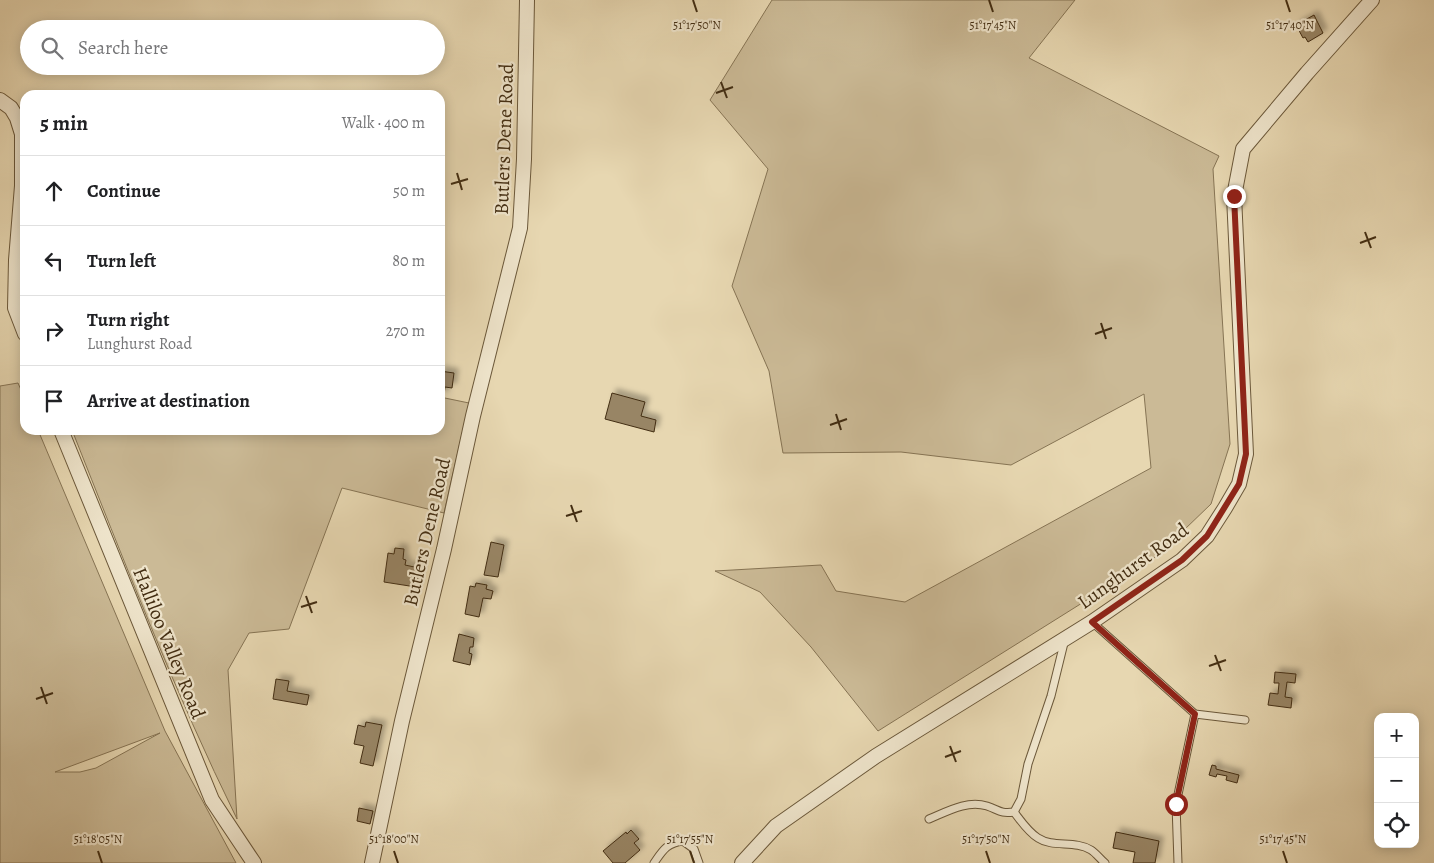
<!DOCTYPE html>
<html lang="en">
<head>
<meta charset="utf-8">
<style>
	body { margin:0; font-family:Alegreya,serif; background:#f2f2f2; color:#202124 }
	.controls { position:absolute; right:15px; bottom:15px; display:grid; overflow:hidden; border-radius:10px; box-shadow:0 2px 12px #0003 }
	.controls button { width:45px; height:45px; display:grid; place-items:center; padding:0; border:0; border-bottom:1px solid #e0e0e0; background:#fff; color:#202124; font:25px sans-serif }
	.stop { position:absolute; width:15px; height:15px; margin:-11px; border:4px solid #8f2418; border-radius:50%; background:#fff }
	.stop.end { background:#8f2418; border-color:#fff; box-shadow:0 1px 5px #0008 }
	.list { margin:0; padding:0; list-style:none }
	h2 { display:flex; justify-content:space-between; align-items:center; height:65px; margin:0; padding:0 20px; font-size:21px }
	h2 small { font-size:16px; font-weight:400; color:#757577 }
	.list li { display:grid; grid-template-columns:32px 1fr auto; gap:15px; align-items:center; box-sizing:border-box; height:70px; padding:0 20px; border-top:1px solid #e0e0e0 }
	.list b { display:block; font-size:19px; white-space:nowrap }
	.list p { margin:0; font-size:16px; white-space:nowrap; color:#757577 }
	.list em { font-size:16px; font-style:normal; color:#757577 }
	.icon { flex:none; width:28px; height:28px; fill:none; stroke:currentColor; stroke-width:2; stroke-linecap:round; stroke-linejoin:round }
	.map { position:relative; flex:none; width:1434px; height:863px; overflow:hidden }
	.search { position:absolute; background:#fff; box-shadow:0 2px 12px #0003; left:20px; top:20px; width:425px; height:55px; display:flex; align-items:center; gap:12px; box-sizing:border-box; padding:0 18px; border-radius:28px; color:#757577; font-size:19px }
	.panel { position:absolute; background:#fff; box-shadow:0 2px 12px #0003; left:20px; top:90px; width:425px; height:345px; border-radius:15px }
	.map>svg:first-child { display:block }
</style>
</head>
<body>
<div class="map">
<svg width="1434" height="863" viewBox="0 0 1434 863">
	<defs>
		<filter id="shadow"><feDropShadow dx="4.5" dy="-4.5" stdDeviation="2.5" flood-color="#0004"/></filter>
	</defs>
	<rect width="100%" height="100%" fill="#e7d7b1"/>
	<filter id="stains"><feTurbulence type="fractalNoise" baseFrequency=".004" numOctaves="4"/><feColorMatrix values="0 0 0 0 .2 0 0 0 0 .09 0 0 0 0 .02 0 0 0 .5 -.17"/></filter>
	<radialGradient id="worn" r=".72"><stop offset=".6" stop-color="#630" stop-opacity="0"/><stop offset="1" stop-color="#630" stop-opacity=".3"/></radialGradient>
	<g fill="#cbba96" stroke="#867454" fill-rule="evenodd">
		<path d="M772 0H1075L1029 58 1219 156 1213 169 1230 444 1211 504 1157 556 878 731 811 647 760 592 715 571 821 565 836 591 905 602 1151 468 1144 394 1011 465 901 452 783 453 769 371 732 286 768 169 710 100Z"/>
		<path d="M18 383 25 399V430H38L165 731 236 863H0V386ZM160 733 96 768 80 772H55Z"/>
		<path d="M440 397 469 403 444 513 342 488 289 629 249 633 228 670 237 819C175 693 124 561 72 430H440Z"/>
	</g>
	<g fill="#988565" stroke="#422d12" filter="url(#shadow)">
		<path d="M1314 15 1323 33 1308 42 1305 37 1303 38 1296 25Z"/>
		<path d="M440 371 454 373 452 388 445 387 444 395H440Z"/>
		<path d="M612 393 645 402 641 416 656 420 654 432 605 419Z"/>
		<path d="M491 542 504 545 498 577 484 575Z"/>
		<path d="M395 548 404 549 403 559 406 560 405 565 419 568 416 587 384 582 388 553 394 554Z"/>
		<path d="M476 583 487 585 486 589 493 591 491 599 483 598 479 617 465 614 470 586 475 587Z"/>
		<path d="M459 634 474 638 473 647H470L469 653 472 654 470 665 453 661Z"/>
		<path d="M1275 672 1296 674 1295 683 1287 682 1285 697 1292 698 1291 708 1268 705 1270 693 1278 694 1279 683H1274Z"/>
		<path d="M276 679 289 681 287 691 309 695 307 705 273 699Z"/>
		<path d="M366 722 382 725 373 766 360 763 364 746 354 744 358 725 365 727Z"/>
		<path d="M1212 765 1216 766V769L1239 775 1237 783 1226 780 1227 776 1217 774 1216 777 1209 775Z"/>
		<path d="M359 808 373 811 370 824 357 821Z"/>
		<path d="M631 830 639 839 634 843 640 850 625 863H613L603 851 626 832 627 834Z"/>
		<path d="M1116 832 1159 841 1155 863H1133L1135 852 1113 848Z"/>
	</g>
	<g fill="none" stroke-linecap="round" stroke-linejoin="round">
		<g stroke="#6b583a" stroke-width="9">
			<g id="service">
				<path d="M1092 622 1195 714 1245 720"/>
				<path d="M1014 812C1021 821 1028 832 1038 838 1053 848 1075 840 1091 850 1096 853 1100 859 1105 863"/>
				<path d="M929 819C948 811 967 800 987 806 999 810 1000 814 1014 812L1021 799 1028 764 1051 696 1065 639"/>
				<path d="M654 863C663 850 667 843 683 841L694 849 699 863"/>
				<path d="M1178 863 1176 804 1195 714"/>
			</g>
		</g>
		<g stroke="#6b583a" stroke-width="16">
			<g id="minor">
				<path d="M0 100 11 108 17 118 22 134V186L16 260 15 308 25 334"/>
				<path d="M61 430 212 800 254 863"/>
				<path d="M372 863 402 721 444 549 473 416 520 228 524 159 527 0"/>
				<path d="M742 863 776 826 876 756 1092 622 1182 560 1207 536 1225 508 1239 484 1246 454 1234 196 1243 149 1307 73 1372 0"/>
			</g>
		</g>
		<use href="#service" stroke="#efe5cc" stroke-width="7"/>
		<use href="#minor" stroke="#efe5cc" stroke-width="14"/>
	</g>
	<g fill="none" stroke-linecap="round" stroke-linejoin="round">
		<path stroke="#8f2418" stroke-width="6" d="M1176 804 1195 714 1092 622 1182 560 1207 536 1239 484 1246 454 1234 196"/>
	</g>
	<path fill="none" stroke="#422d12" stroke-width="2" d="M693 0 697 12M989 0 993 12M1286 0 1290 12M721 82 727 98M716 93 733 87M457 173 462 190M451 184 468 179M1365 232 1371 248M1360 243 1376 237M1101 323 1106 339M1095 334 1112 328M836 414 841 430M830 425 847 419M571 505 577 522M566 516 582 511M306 596 312 613M301 607 317 602M1215 655 1221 671M1209 666 1226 660M41 687 47 704M36 699 53 693M950 746 956 762M945 757 961 751M98 851 102 863M394 851 398 863M690 851 694 863M986 851 990 863M1283 851 1287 863"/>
	<g text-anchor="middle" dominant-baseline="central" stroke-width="4.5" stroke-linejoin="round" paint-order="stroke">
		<g font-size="20" fill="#422d12" stroke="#efe5cc">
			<text transform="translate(504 139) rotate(-88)">Butlers Dene Road</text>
			<text transform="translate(427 532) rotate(-77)">Butlers Dene Road</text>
			<text transform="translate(1133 566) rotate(-36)">Lunghurst Road</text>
			<text transform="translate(169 643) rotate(68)">Halliloo Valley Road</text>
		</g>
	</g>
	<g font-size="12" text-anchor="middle" fill="#422d12" stroke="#efe5cc" stroke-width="4.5" stroke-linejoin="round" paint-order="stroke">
		<text x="697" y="29">51°17'50"N</text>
		<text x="993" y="29">51°17'45"N</text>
		<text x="1290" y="29">51°17'40"N</text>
		<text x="98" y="843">51°18'05"N</text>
		<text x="394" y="843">51°18'00"N</text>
		<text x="690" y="843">51°17'55"N</text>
		<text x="986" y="843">51°17'50"N</text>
		<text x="1283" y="843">51°17'45"N</text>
	</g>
	<rect width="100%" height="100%" filter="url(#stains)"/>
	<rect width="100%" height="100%" fill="url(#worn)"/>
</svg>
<div class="controls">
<button>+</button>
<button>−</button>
<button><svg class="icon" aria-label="locate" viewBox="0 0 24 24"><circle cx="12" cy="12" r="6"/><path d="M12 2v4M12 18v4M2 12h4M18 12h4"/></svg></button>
</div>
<div class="stop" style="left:1176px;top:804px"></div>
<div class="stop end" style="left:1234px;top:196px"></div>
<div class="search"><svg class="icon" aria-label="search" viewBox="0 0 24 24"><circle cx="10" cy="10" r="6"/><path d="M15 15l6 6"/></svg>Search here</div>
<section class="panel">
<h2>5 min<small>Walk · 400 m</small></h2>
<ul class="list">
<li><svg class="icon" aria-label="ahead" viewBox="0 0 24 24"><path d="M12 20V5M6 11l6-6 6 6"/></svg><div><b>Continue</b></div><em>50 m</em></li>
<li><svg class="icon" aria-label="left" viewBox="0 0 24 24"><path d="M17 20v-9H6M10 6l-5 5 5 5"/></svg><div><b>Turn left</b></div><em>80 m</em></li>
<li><svg class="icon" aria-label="right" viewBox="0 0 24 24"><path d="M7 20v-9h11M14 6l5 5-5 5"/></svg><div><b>Turn right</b><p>Lunghurst Road</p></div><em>270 m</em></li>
<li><svg class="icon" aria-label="arrive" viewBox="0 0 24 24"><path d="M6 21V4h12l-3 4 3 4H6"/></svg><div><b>Arrive at destination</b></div></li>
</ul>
</section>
</div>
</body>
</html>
